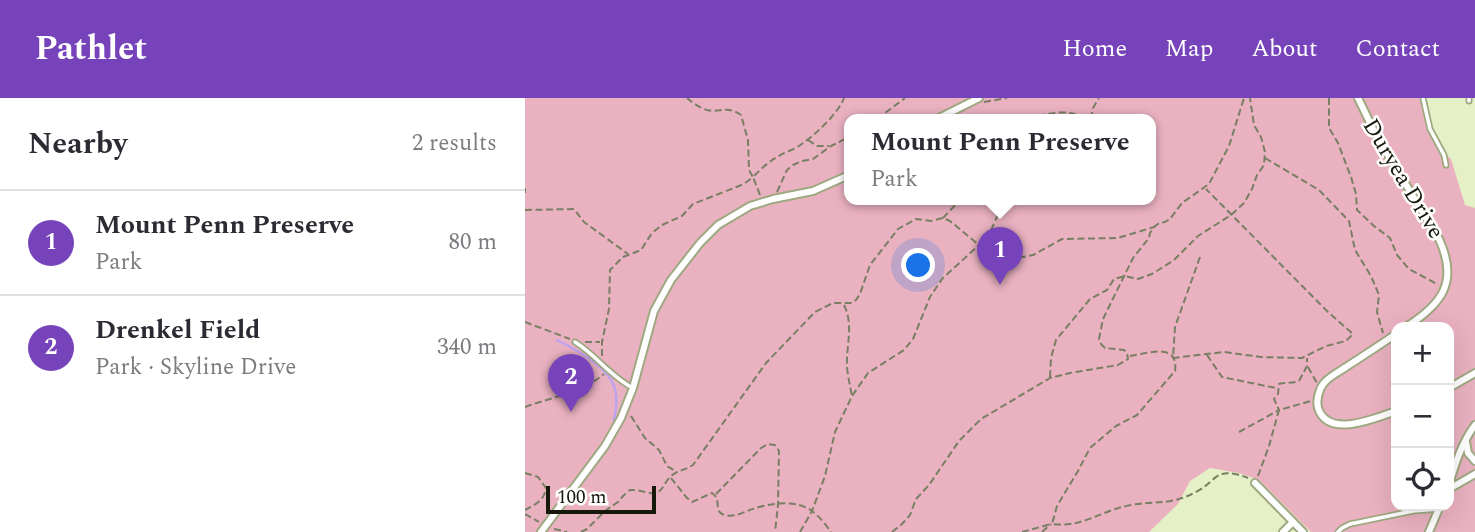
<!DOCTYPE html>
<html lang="en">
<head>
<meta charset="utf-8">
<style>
	body { margin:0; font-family:Spectral,serif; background:#f7f7f7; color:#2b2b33 }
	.controls { position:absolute; right:21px; bottom:21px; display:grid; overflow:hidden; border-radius:14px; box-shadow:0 7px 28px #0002 }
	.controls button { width:63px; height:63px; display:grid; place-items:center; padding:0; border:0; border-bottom:2px solid #e1e1e2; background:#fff; color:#2b2b33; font:35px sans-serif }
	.scale { position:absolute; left:21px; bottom:18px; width:110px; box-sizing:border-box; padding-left:7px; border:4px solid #16190a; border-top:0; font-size:19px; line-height:24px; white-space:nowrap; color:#16190a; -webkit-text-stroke:5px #fff; paint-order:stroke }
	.you { position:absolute; left:394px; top:168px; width:24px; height:24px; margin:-18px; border:5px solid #fff; border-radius:50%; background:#1a73e8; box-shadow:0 0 0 10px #1a73e833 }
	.badge { display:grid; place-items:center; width:46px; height:46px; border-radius:50%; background:#7743bb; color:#fff; font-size:23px; font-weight:700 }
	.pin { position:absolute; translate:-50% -58px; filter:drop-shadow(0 2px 4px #0008) }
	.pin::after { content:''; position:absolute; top:37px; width:24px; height:21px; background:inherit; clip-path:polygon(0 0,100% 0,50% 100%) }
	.popup { position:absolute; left:319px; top:16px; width:312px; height:91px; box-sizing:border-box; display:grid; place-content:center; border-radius:14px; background:#fff; filter:drop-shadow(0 2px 5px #0005); font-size:23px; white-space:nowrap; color:#7c7c81 }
	.popup b { font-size:26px; color:#2b2b33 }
	.popup::after { content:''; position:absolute; left:50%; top:100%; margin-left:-14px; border:14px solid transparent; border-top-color:#fff }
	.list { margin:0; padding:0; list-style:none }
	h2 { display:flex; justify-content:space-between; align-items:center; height:91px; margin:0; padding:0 28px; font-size:30px }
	h2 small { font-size:23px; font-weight:400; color:#7c7c81 }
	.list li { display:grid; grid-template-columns:46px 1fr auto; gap:21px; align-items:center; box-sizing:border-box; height:105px; padding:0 28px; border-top:2px solid #e1e1e2 }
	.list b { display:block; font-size:26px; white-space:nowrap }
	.list p { margin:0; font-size:23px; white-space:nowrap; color:#7c7c81 }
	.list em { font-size:23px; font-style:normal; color:#7c7c81 }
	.icon { flex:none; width:38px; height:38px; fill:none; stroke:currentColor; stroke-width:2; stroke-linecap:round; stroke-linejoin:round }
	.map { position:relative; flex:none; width:950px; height:434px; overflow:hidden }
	header { display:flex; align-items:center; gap:42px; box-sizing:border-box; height:98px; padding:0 35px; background:#7743bb; color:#fff }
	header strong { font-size:33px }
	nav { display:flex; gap:38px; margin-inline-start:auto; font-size:24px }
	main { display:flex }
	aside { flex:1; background:#fff }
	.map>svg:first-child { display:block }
</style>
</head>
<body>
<header>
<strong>Pathlet</strong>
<nav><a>Home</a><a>Map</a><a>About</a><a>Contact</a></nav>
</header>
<main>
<aside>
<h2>Nearby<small>2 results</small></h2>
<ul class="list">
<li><span class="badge">1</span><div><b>Mount Penn Preserve</b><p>Park</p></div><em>80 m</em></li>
<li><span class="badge">2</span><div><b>Drenkel Field</b><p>Park · Skyline Drive</p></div><em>340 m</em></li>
</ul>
</aside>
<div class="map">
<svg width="950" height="434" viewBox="0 0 950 434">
	<rect width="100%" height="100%" fill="#e5f0c6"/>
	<path fill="#eab1c1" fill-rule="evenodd" d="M0 0H896L913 50 926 61 940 107 950 110V434H786L734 382 714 375 685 370 665 383 653 406 624 434H0ZM324 21H626V101H324ZM871 229H924V408H871Z"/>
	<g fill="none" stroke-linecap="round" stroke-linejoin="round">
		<path stroke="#bea3f0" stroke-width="2.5" d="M32 242C50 251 82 269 89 288 93 299 91 311 89 322"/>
		<g stroke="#9ea981" stroke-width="7">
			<g id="lane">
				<path d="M898 0 905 31 919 57 921 67"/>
				<path d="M944 0V3"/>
				<path d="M50 244C71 257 86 279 108 290"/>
				<path d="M813 434 817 430 825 426 888 413 913 411"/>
			</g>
		</g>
		<g stroke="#9ea981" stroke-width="10">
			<g id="street">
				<path d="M833 0 852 39 914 141C934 184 917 206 881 229"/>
				<path d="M412 21 454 0"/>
				<path d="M871 236C855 247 838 258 821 269 814 274 805 278 799 285 794 291 791 302 793 310 803 341 851 320 871 313"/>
				<path d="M924 290 950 275"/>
				<path d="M941 344 943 355 950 363"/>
				<path d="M730 385 778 434"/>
				<path d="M924 387C930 366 937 344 950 327"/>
				<path d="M924 391 950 376"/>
				<path d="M16 434 80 348 96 320 108 290 129 213 146 182 175 145 193 127 225 108 248 101 288 93 324 77"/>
				<path d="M758 434 768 424"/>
				<path d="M904 434 915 408"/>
			</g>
		</g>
		<g stroke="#787f63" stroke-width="2" stroke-dasharray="7 3.5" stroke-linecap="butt">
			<path d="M804 0V30L813 45 826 79 831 96 832 112 849 128 865 140 872 157 884 171 912 186"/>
			<path d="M459 4 482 0"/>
			<path d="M352 21 380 0"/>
			<path d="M503 21C524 15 543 10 563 21"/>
			<path d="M566 21 568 10 574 0"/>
			<path d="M283 42 292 48H304"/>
			<path d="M740 60 794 92 824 123 830 152 846 178 854 197 852 214 858 235"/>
			<path d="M0 90V95"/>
			<path d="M252 94 262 72 268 67 277 63 288 61 306 48 324 39"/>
			<path d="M235 97 228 79C236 71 244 63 254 58 260 54 268 52 274 48 289 38 313 16 319 0"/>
			<path d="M0 112 49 111 59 124 103 156"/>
			<path d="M418 120 436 101"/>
			<path d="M675 159 650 229 648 260 699 254 736 259 777 260 801 248 821 243 828 236 803 214 681 91"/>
			<path d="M319 207C329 227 321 247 322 269 323 279 325 288 327 298"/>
			<path d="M0 224 45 241"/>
			<path d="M60 244H75"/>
			<path d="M682 257 697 279 751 290"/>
			<path d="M77 258V244L84 211 85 172 98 159 116 152 127 135 137 127 157 118 168 106 219 86 228 79 224 72 223 42 216 17C202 7 195 15 182 12 175 10 168 5 162 0"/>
			<path d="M605 258C621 256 654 243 650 273L612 317 591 328 565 350 553 373 532 408 527 426C559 430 576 412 606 407 628 403 642 407 665 397 669 395 675 392 679 389 685 385 690 378 697 376 705 374 716 377 723 380"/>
			<path d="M783 269 792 285"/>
			<path d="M525 279 526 260 531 242 565 201 582 192 589 181 600 178 613 181 627 176 649 162 673 138 706 117 719 105 727 91 732 77 739 67 740 54 736 39 729 27 725 0"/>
			<path d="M0 309C27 299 56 295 79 276"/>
			<path d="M106 318 120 340 134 352 142 368 152 374"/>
			<path d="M714 334 754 312 749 301 753 296 754 286C760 284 766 286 774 283L782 268V260"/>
			<path d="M0 375 13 379 21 390C19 403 11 406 0 412"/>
			<path d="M733 378 744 348 754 312 786 303"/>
			<path d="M146 380 161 399 167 404 187 395C198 402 187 414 200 417 208 419 215 416 222 413 241 406 269 400 287 413 294 418 301 427 306 434"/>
			<path d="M191 396 236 350 243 346 250 347 254 353 253 407 250 434"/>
			<path d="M0 416 14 424"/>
			<path d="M29 431 42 434"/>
			<path d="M56 434 62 431 80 413 93 404 98 398 105 392H111L130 396C139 392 139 384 146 378 153 372 161 372 168 367L241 265 290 214 308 205H327L331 202 335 196 345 167 373 131 391 121 406 123 418 120 425 123 454 147 482 158 498 159 508 157 537 141 593 140 629 129"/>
			<path d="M275 434 287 413 300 378 310 334 327 298 343 275 379 252 388 241 405 199 417 181 454 147 467 130 480 101"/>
			<path d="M367 434 377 426 385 417 391 401 404 387 434 343 456 321 525 280 545 275 593 267 603 261 602 255 599 252 580 250 576 246 574 241 578 221 608 160 624 140 625 135 629 129 634 125 640 124 645 121 657 105 684 86 704 48 719 0"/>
			<path d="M497 434 526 426"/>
			<path d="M517 434 526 426"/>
		</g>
		<use href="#lane" stroke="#fff" stroke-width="3.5"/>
		<use href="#street" stroke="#fff" stroke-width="6"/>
	</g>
	<g text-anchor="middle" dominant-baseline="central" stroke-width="5" stroke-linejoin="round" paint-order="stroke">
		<g font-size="23" fill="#16190a" stroke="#fff">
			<text transform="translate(878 81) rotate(59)">Duryea Drive</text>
		</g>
	</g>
</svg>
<div class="controls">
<button>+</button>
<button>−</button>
<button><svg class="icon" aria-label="locate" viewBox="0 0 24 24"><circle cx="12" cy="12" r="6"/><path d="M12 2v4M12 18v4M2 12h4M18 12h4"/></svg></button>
</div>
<div class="scale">100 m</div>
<div class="you"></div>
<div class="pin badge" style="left:475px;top:187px">1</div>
<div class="popup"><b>Mount Penn Preserve</b>Park</div>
<div class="pin badge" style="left:46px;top:314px">2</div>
</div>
</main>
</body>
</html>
